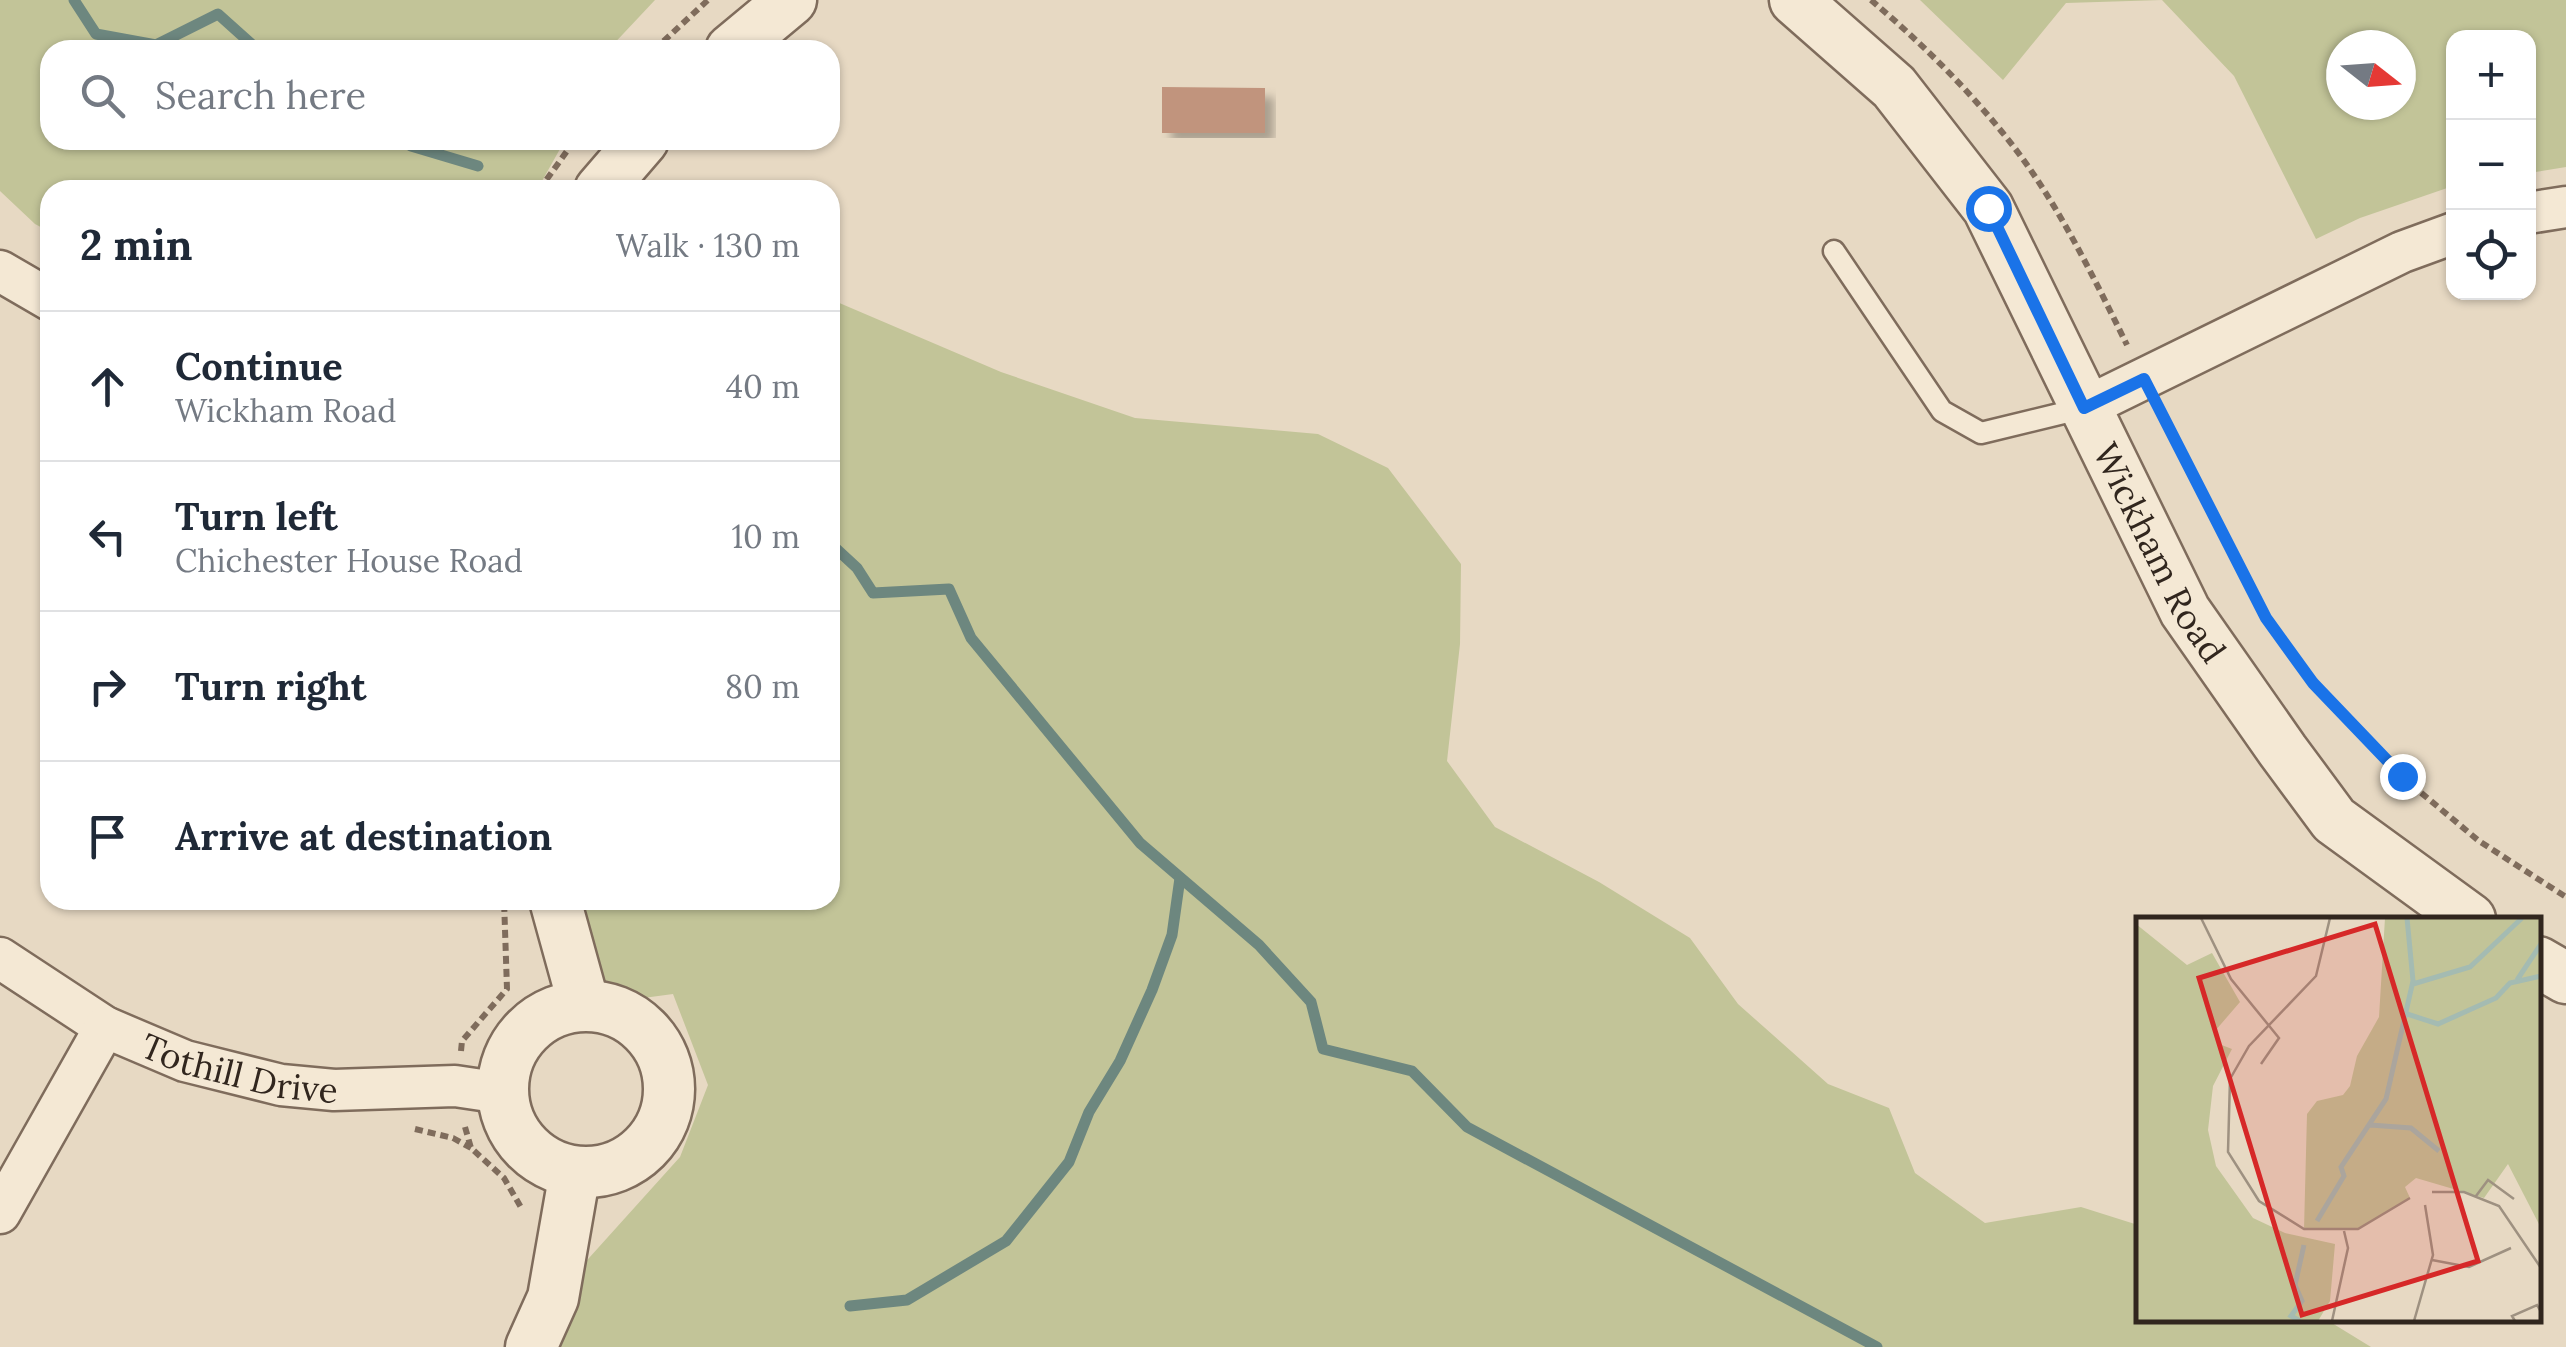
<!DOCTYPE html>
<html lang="en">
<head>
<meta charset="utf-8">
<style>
	body { margin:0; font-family:Lora,serif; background:#f2f2f3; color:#1f2937 }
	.controls { position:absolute; right:30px; top:30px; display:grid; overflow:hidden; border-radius:20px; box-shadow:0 2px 8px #0004 }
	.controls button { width:90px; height:90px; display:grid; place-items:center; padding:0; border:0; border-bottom:2px solid #e0e1e3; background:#fff; color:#1f2937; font:50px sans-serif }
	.compass { position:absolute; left:2326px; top:30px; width:90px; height:90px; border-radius:50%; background:#fff; box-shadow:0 2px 8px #0004; rotate:107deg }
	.stop { position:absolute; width:30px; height:30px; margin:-22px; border:8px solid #1a73e8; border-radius:50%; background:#fff }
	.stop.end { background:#1a73e8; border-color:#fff; box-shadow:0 2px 10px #0008 }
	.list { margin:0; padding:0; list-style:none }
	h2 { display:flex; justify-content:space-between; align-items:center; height:130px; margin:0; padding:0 40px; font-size:42px }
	h2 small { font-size:32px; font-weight:400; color:#747a83 }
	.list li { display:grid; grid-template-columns:65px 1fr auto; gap:30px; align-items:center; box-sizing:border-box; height:150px; padding:0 40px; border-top:2px solid #e0e1e3 }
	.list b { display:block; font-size:38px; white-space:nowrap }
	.list p { margin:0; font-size:32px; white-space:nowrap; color:#747a83 }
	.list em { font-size:32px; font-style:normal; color:#747a83 }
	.icon { flex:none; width:55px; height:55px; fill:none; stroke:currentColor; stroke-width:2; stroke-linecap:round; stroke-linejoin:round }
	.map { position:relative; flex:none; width:2566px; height:1347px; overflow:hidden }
	.search { position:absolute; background:#fff; box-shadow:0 2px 8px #0004; left:40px; top:40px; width:800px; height:110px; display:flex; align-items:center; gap:25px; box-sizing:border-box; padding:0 35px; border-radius:30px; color:#747a83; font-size:38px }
	.panel { position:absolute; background:#fff; box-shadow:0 2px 8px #0004; left:40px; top:180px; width:800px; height:730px; border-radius:30px }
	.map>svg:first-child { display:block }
</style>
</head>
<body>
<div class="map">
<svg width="2566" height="1347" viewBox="0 0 2566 1347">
	<defs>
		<filter id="shadow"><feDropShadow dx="9" dy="9" stdDeviation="5" flood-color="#0004"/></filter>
	</defs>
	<rect width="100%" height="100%" fill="#e7d9c3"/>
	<g fill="#c2c498" fill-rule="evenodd">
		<path d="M0 0H655L608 50H50V140H565L537 190H50V232L35 224 0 191Z"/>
		<path d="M1920 0H2566V167L2529 173 2528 38H2454L2453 186 2360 218 2316 239 2234 76 2162 0 2066 3 2003 80ZM2401 45V105H2341V45Z"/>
		<path d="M830 299 1001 372 1135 418 1318 434 1388 468 1461 564 1460 644 1447 761 1495 827 1599 882 1690 938 1738 1004 1828 1084 1889 1108 1915 1173 1985 1223 2081 1207 2138 1225V1320H2327L2371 1347H531L553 1298 680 1157 708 1085 673 994 584 1006 555 900H830Z"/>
	</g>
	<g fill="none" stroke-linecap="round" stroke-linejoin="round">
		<g stroke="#6d877f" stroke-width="11">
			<path d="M74 0 96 34 156 45 218 14 258 50"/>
			<path d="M407 140 411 146 478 166"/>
			<path d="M830 543 857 568 873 593 949 589 971 638 1140 843 1259 945 1311 1002 1323 1049 1412 1071 1467 1127 1877 1347"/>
			<path d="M850 1306 907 1300 1006 1241 1069 1162 1089 1112 1120 1061 1152 990 1172 935 1180 878"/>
		</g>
	</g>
	<path fill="#c1947d" filter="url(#shadow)" d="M1162 87 1265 88V133H1162Z"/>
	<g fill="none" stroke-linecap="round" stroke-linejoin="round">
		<g stroke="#7f6c5c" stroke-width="25">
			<path id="service" d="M1834 251 1942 411 1981 433 2084 408"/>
		</g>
		<g stroke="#7f6c5c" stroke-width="45">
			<g id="minor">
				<path d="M2528 213 2566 207"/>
				<path d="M0 271 50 300"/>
				<path d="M2084 408 2402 252 2454 233"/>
				<path id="s1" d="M0 958 105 1027 185 1061 281 1085 334 1090 455 1086 502 1093"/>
				<path d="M0 1213 105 1027"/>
			</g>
		</g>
		<g stroke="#7f6c5c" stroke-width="55">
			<g id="tertiary">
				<path id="s2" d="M1795 0 1894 87 1988 208 2185 611 2283 751 2334 820 2470 919"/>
				<path d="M731 50 791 0"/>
				<path d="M600 190 643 140"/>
				<path d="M555 900 584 1005"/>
				<path d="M2538 962 2566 978"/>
				<circle cx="586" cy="1089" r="83"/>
				<path d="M531 1347 553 1298 575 1172"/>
			</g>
		</g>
		<g stroke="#7f6c5c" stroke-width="6" stroke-dasharray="8 5" stroke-linecap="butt">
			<path d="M1871 0C1918 40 1963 84 2002 132 2054 195 2091 272 2127 345"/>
			<path d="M654 50 708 0"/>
			<path d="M539 190 575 140"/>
			<path d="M2160 410 2266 618 2313 683 2401 776 2479 841 2566 897"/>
			<path d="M461 1051 462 1041 507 989 504 900"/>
			<path d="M465 1127 471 1148 504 1178 522 1209"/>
			<path d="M415 1129 453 1138 471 1148"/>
		</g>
		<use href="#service" stroke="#f4e8d4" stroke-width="20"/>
		<use href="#minor" stroke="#f4e8d4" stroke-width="40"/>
		<use href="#tertiary" stroke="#f4e8d4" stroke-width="50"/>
	</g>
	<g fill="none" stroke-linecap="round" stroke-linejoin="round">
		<path stroke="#1a73e8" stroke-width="12" d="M1988 208 2084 408 2144 379 2266 618 2313 683 2402 776"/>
	</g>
	<g text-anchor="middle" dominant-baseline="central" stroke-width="8" stroke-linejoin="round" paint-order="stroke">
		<g font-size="35" fill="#31261e" stroke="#f0e5d1">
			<text stroke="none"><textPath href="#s2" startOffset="670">Wickham Road</textPath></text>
			<text stroke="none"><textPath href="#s1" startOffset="268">Tothill Drive</textPath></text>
		</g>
	</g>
	<g transform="translate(2136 917)">
		<rect width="405" height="405" fill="#e7d9c3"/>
		<path d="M249 1H405V311L372 247 348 281 280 261 269 270 274 281 222 312H168L171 197 181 184 207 178 214 169 221 139 243 100ZM0 7 51 48 76 36 104 85 79 114 83 127 96 132 77 169 72 213 80 249 117 301 149 316 199 327 194 384 182 404H0Z" fill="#c2c498"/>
		<path fill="none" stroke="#a4bbb2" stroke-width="5" d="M381 63 405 27M277 67 334 50 386 1M268 96 302 107 360 81 374 66 405 59M234 208 275 211 303 234M181 304 208 259 205 250 250 182 277 64 271 1M164 404 155 399 166 384 159 368 168 328"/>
		<path fill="none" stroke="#9e9181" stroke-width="2.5" d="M65 1 95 62 143 121 125 147M194 1 180 59 113 129 94 162 92 235 123 284 168 312H222L274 281M296 275H328L363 289 405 351M340 279 352 263 378 282M296 343 333 350 375 331M196 404 212 331 208 314M278 404 297 338 289 288M379 404 376 399 401 388 405 395"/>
		<path fill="#d62828" fill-opacity="0.15" stroke="#d62828" stroke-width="5" d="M239 7 342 344 166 398 63 61Z"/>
		<rect width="405" height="405" fill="none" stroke="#31261e" stroke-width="5"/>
	</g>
</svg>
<div class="controls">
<button>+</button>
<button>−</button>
<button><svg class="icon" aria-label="locate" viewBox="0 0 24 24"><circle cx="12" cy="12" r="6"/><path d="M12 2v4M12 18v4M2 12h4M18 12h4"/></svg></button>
</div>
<svg class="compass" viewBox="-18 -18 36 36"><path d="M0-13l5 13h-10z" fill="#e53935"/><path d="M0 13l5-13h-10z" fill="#747a83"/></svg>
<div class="stop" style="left:1988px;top:208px"></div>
<div class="stop end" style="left:2402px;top:776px"></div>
<div class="search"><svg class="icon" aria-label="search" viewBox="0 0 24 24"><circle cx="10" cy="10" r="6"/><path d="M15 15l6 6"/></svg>Search here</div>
<section class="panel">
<h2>2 min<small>Walk · 130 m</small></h2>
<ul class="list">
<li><svg class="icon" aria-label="ahead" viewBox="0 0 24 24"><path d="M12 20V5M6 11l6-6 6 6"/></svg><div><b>Continue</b><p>Wickham Road</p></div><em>40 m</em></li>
<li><svg class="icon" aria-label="left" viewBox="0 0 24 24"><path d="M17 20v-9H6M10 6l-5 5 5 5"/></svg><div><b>Turn left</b><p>Chichester House Road</p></div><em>10 m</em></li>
<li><svg class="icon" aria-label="right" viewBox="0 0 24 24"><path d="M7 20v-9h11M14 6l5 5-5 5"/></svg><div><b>Turn right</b></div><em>80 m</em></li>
<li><svg class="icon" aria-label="arrive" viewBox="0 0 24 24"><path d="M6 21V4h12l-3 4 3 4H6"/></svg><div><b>Arrive at destination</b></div></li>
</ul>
</section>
</div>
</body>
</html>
